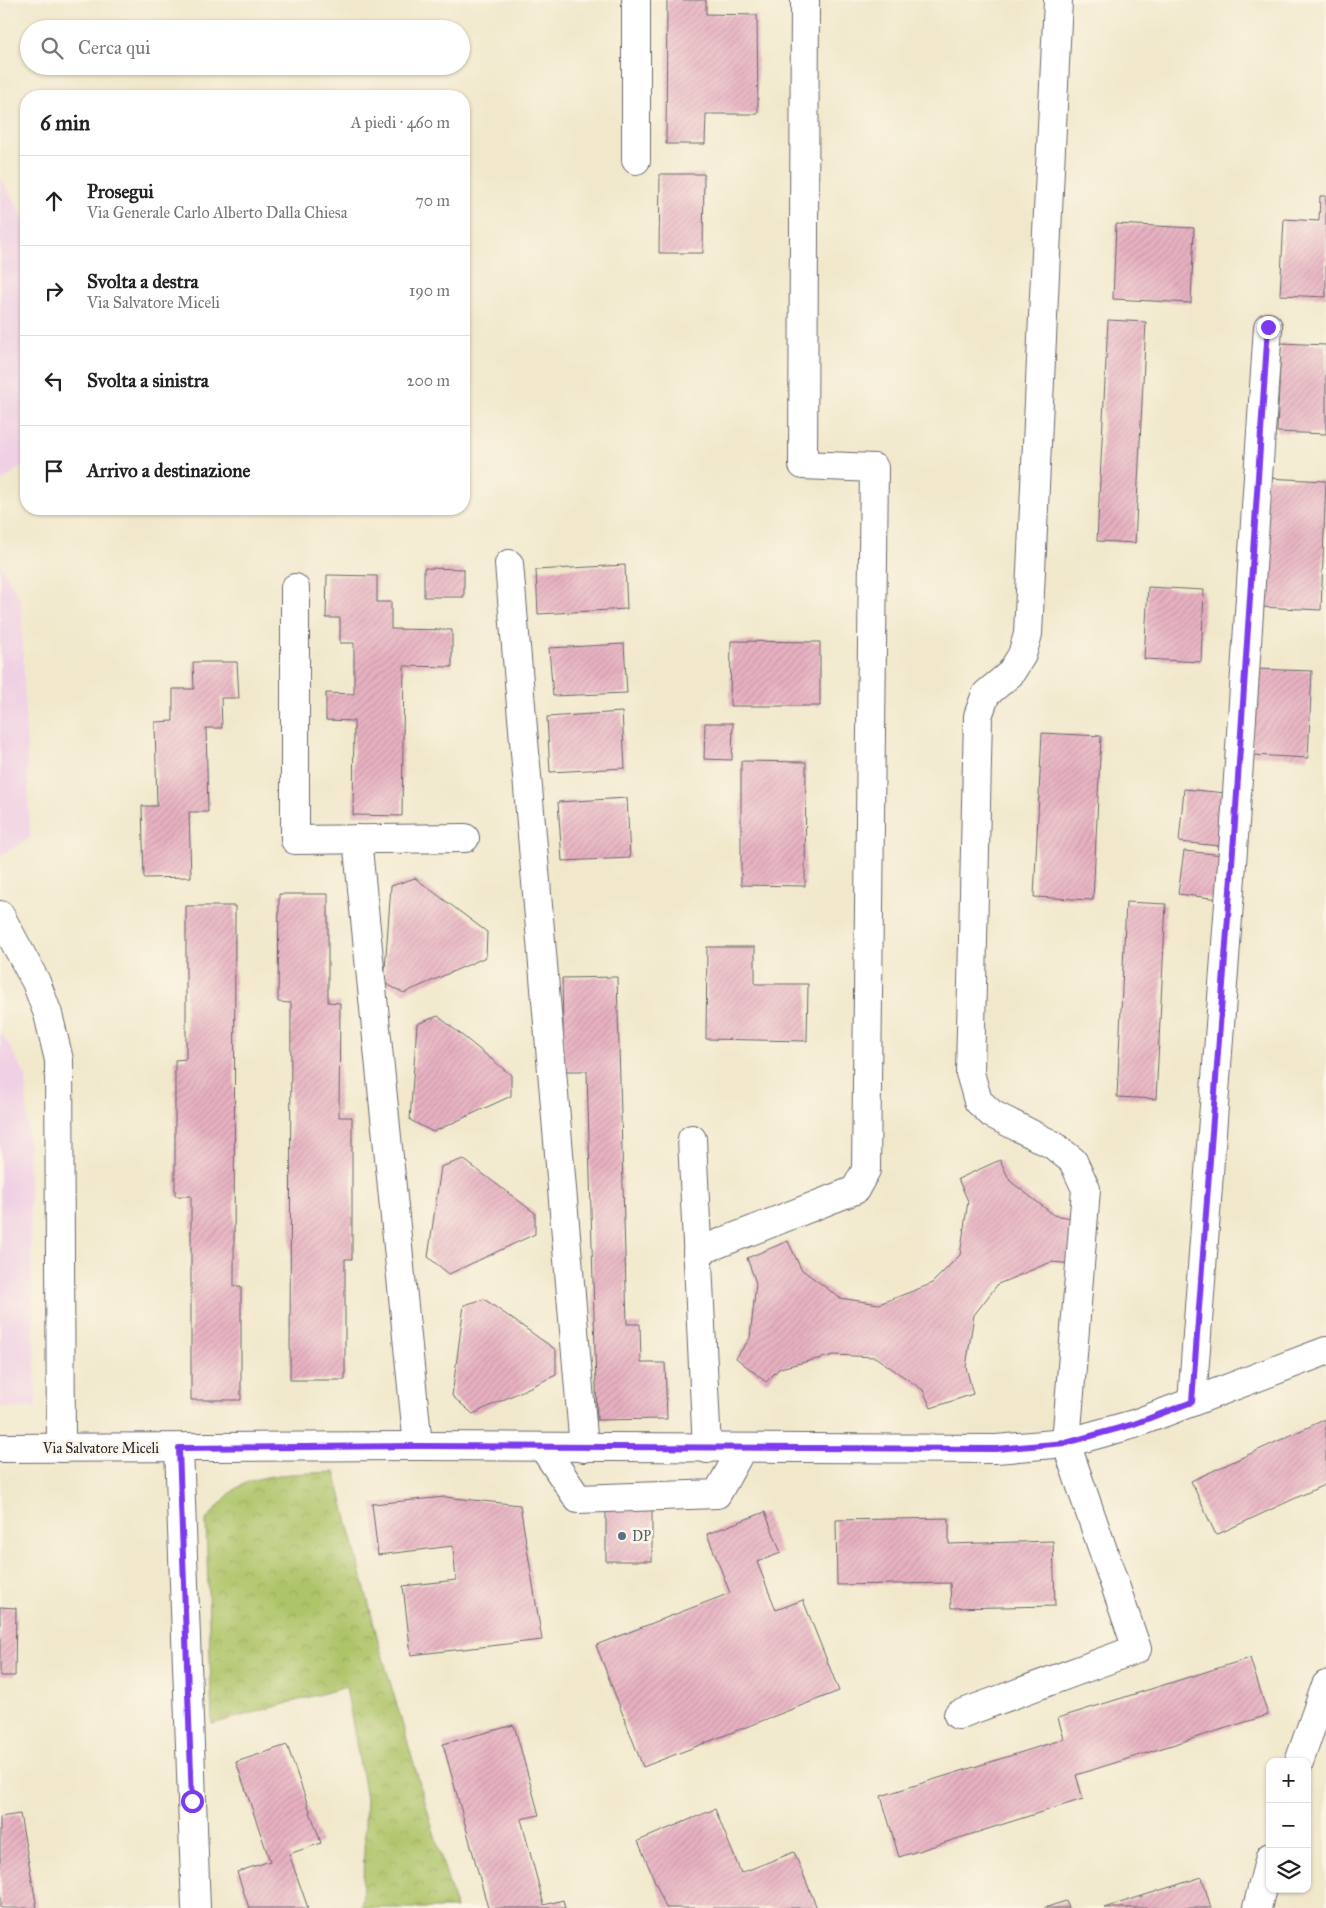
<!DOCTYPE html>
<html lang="it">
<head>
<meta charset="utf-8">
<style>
	body { margin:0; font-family:"IM FELL Great Primer",serif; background:#f6f6f6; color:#222 }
	.controls { position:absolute; right:15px; bottom:15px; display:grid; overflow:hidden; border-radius:10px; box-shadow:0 1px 4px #0004 }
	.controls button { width:45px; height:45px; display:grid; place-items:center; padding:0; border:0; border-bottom:1px solid #e0e0e0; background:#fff; color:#222; font:25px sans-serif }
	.stop { position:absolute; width:15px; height:15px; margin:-11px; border:4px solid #7c3aed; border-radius:50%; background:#fff }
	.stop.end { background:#7c3aed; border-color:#fff; box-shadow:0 1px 5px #0008 }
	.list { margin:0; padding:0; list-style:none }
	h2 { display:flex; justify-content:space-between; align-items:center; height:65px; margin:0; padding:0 20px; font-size:21px }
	h2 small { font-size:16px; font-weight:400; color:#767676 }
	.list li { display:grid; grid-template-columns:32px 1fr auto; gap:15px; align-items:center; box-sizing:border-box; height:90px; padding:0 20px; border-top:1px solid #e0e0e0 }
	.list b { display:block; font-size:19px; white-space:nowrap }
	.list p { margin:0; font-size:16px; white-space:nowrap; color:#767676 }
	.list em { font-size:16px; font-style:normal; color:#767676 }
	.icon { flex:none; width:28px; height:28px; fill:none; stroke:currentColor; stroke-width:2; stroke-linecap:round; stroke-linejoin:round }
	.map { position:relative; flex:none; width:1326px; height:1908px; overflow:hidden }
	.search { position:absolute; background:#fff; box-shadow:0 1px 4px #0004; left:20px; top:20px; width:450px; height:55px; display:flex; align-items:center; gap:12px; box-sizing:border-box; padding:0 18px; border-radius:28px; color:#767676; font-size:19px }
	.panel { position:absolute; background:#fff; box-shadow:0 1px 4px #0004; left:20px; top:90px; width:450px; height:425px; border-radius:20px }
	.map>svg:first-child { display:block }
</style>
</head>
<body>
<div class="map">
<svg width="1326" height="1908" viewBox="0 0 1326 1908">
	<defs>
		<pattern id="park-crowns" width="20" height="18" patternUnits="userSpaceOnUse" patternTransform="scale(1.25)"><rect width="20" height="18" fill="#aec469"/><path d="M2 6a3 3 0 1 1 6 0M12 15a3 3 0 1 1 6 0" fill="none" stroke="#95a85c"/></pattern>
		<pattern id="building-hatch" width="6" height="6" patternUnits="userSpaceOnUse" patternTransform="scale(1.25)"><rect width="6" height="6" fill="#e7b1c1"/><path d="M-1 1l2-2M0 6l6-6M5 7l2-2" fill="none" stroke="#c698a7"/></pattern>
	</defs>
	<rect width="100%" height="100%" fill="#fcf5e5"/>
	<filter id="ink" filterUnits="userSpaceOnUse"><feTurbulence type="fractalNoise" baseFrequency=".02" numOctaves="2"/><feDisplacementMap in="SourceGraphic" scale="10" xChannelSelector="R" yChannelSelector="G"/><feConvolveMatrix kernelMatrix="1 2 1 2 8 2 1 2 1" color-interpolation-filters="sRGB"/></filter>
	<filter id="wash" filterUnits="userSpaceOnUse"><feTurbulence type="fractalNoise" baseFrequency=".0096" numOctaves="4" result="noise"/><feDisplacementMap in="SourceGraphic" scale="20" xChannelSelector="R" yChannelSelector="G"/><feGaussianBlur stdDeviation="1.12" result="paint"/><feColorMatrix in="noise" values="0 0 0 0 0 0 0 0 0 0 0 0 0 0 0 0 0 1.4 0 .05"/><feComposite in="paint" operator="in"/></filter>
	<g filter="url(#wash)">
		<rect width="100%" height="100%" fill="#f1e8cc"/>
		<g fill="#f0d0e4">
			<path d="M0 177 26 222V462L0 483Z"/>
			<path d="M0 564 21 601 30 838 0 855Z"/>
			<path d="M0 1030 26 1076 36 1408 0 1407Z"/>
		</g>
		<path fill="url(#park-crowns)" stroke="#687352" d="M335 1472 379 1644 456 1908H362L366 1798 346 1687 212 1724 206 1520C217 1509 228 1492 242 1485 265 1472 309 1474 335 1472Z"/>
		<g id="blocks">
			<g fill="url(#building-hatch)">
				<path d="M667 0H706V14L757 15 758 114H706L705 144H666Z"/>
				<path d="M660 174H704L703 253H659Z"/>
				<path d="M1320 196H1326V297L1280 295 1284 219 1319 221Z"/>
				<path d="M1116 224 1194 228 1191 303 1113 299Z"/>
				<path d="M1108 320 1146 322 1135 543 1097 541Z"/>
				<path d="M1281 343 1326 345V434L1277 432Z"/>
				<path d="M1267 478 1326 481 1321 610 1260 607Z"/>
				<path d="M625 565 627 609 538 614 536 570Z"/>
				<path d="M424 568 464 569V597H424Z"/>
				<path d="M327 575 377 576V602H391V629L452 630V667L404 666 402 816 353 815 354 721 326 720V693L354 694V643H340V618H326Z"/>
				<path d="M1148 587 1204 590 1201 662 1144 659Z"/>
				<path d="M731 641 820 642V706H730Z"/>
				<path d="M624 644 627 693 553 696 549 648Z"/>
				<path d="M193 662H237L239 698H221L222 728H206L208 812H189L191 877 144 878 142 806H157L155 722 173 721V689H194Z"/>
				<path d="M1256 669 1312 671 1308 758 1252 755Z"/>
				<path d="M622 712 625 768 550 772 547 717Z"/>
				<path d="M705 723H733L732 760 704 759Z"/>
				<path d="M1042 733 1101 736 1093 900 1034 897Z"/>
				<path d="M741 761 806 762 805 886 741 885Z"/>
				<path d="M1184 789 1226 793 1220 846 1179 842Z"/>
				<path d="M627 798 630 858 562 861 558 802Z"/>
				<path d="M1184 851 1224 855 1219 899 1178 894Z"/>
				<path d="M415 878 487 932 486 957 404 993 384 983 391 886Z"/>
				<path d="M279 894H328V1002L340 1003 339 1117H352V1259H345V1380H290L291 1003 278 1002Z"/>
				<path d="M1126 902 1166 904 1156 1099 1117 1097Z"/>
				<path d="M186 906H235L234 1286H241V1400H191V1196H175V1060L186 1059Z"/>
				<path d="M707 947H755V984H808L807 1041 706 1039Z"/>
				<path d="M617 977 627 1324H640L641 1363H665L667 1419 597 1420 587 1071H564L562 978Z"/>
				<path d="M438 1016 511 1075V1096L433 1132 410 1120 417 1024Z"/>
				<path d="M463 1159 535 1213V1234L449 1274 428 1257 441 1167Z"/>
				<path d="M1000 1160 1010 1181 1054 1215 1078 1219 1074 1264 1051 1262 998 1284 974 1315 966 1367 973 1394 931 1408 923 1390 875 1357 834 1355 780 1368 766 1382 736 1358 750 1338 756 1283 747 1258 788 1241 801 1269 840 1298 879 1304 931 1284 960 1255 968 1201 958 1179Z"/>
				<path d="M484 1299 556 1350V1375L473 1414 452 1396 464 1305Z"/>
				<path d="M1326 1419V1484L1216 1535 1191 1481Z"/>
				<rect x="606" y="1490" width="46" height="71"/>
				<path d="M445 1497 520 1505 542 1640 411 1655 403 1586 456 1580 453 1546 378 1555 372 1504Z"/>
				<path d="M765 1512 781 1553 757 1562 776 1610 803 1600 839 1691 643 1767 596 1645 730 1593 707 1534Z"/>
				<path d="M949 1518V1544L1053 1541 1055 1606 951 1608 950 1583 837 1585 836 1520Z"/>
				<path d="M0 1607 16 1608 15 1676H0Z"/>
				<path d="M1250 1658 1268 1715 1076 1775 1083 1799 899 1857 881 1796 1064 1739 1058 1718Z"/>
				<path d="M514 1725 539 1815 521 1819 544 1905 563 1900 565 1908H488L443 1744Z"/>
				<path d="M287 1745 321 1843 289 1854 308 1908H249L237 1872 270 1861 236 1762Z"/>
				<path d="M715 1809 741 1873 794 1852 817 1908H666L638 1841Z"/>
				<path d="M20 1814 37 1908H0V1817Z"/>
				<path d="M1202 1877 1211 1908H1104Z"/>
				<path d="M1066 1901 1069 1908H1044Z"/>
			</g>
		</g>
	</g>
	<g filter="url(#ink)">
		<use href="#blocks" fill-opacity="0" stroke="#6a676e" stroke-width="1"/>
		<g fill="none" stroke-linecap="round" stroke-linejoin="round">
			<g stroke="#6a676e" stroke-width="30">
				<g id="minor">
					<path d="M636 160V0"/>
					<path d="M509 564 584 1448"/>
					<path d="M295 588V840L465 838"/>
					<path d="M357 839 418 1446"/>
					<path d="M0 915 36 982 48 1014 59 1060 61 1448"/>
					<path d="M692 1139 707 1449"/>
					<path d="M697 1252 855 1190 866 1170 874 468 803 465 805 0"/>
					<path d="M1192 1402 1235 823 1268 327"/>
					<path d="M543 1447 578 1499 717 1494 742 1449"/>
					<path d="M0 1448 418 1446 996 1449 1066 1443 1134 1424 1326 1351"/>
					<path d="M179 1448 196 1908"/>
					<path d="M958 1715 1137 1649 1066 1443 1086 1189 1073 1161 1053 1145 992 1114 978 1101 970 1073 978 716 986 694 1010 674 1022 655 1028 634 1058 0"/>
					<path d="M1299 1762 1326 1685"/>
					<path d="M1257 1908 1270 1857"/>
				</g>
			</g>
			<use href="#minor" stroke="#fff" stroke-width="28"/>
		</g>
	</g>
	<g fill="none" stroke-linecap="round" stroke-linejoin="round" filter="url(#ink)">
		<path stroke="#7c3aed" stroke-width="6" d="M192 1801 179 1448 418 1446 996 1449 1066 1443 1134 1424 1192 1402 1235 823 1268 327"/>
	</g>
	<circle fill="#5c6f8a" stroke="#fcf5e5" stroke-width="2" cx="622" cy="1536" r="5"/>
	<g text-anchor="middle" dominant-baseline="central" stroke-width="5" stroke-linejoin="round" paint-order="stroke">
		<g font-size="14" fill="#22223b" stroke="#fcf5e5">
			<text x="101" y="1448">Via Salvatore Miceli</text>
		</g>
		<g font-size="14" fill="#4e5e75" stroke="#fcf5e5" text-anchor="start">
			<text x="632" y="1536">DP</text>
		</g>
	</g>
</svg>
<div class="controls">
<button>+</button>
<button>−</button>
<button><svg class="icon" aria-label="layers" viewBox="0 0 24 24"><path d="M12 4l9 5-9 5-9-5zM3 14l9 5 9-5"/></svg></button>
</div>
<div class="stop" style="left:192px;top:1801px"></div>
<div class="stop end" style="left:1268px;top:327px"></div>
<div class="search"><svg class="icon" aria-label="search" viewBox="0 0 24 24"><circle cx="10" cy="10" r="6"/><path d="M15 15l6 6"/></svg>Cerca qui</div>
<section class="panel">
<h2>6 min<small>A piedi · 460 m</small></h2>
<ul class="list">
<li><svg class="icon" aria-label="ahead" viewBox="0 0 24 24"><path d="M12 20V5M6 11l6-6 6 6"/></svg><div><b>Prosegui</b><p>Via Generale Carlo Alberto Dalla Chiesa</p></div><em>70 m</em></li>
<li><svg class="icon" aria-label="right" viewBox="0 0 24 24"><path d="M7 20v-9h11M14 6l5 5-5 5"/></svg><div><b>Svolta a destra</b><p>Via Salvatore Miceli</p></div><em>190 m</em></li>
<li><svg class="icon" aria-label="left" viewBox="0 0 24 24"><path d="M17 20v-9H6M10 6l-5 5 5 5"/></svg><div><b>Svolta a sinistra</b></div><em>200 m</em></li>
<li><svg class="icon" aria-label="arrive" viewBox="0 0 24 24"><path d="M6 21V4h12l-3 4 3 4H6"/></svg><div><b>Arrivo a destinazione</b></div></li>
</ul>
</section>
</div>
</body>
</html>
